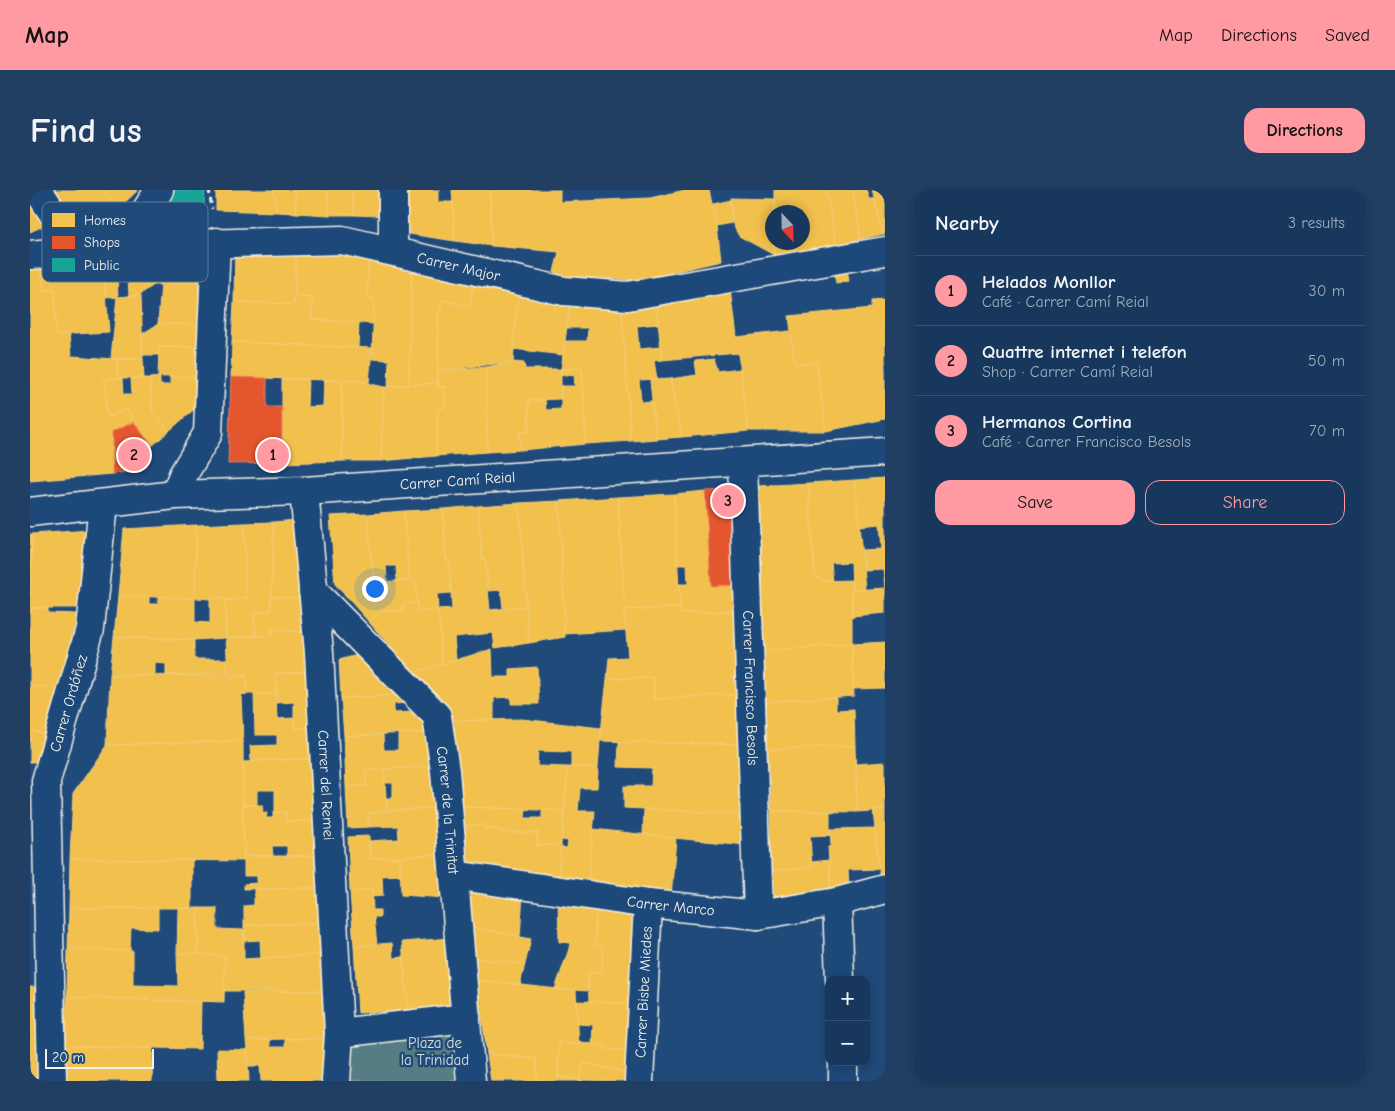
<!DOCTYPE html>
<html lang="en">
<head>
<meta charset="utf-8">
<style>
	body { margin:0; font-family:"Comic Neue",sans-serif; background:#203f62; color:#f1f3f6 }
	.controls { position:absolute; right:15px; bottom:15px; display:grid; overflow:hidden; border-radius:10px; box-shadow:0 2px 12px #0003 }
	.controls button { width:45px; height:45px; display:grid; place-items:center; padding:0; border:0; border-bottom:1px solid #365272; background:#17385c; color:#f1f3f6; font:25px sans-serif }
	.compass { position:absolute; left:735px; top:15px; width:45px; height:45px; border-radius:50%; background:#17385c; box-shadow:0 2px 12px #0003; rotate:158deg }
	.scale { position:absolute; left:15px; bottom:12px; width:109px; box-sizing:border-box; padding-left:5px; border:2px solid #f4f1e8; border-top:0; font-size:14px; line-height:18px; white-space:nowrap; color:#f4f1e8; -webkit-text-stroke:4px #1f4a7a; paint-order:stroke }
	.you { position:absolute; left:344px; top:398px; width:18px; height:18px; margin:-12px; border:4px solid #fff; border-radius:50%; background:#1a73e8; box-shadow:0 0 0 8px #1a73e833 }
	.badge { display:grid; place-items:center; width:32px; height:32px; border-radius:50%; background:#ff9aa2; color:#111; font-size:16px; font-weight:700 }
	.pin { position:absolute; translate:-50% -50%; border:2px solid #fff; box-shadow:0 1px 5px #0006 }
	.list { margin:0; padding:0; list-style:none }
	h2 { display:flex; justify-content:space-between; align-items:center; height:65px; margin:0; padding:0 20px; font-size:21px }
	h2 small { font-size:16px; font-weight:400; color:#9eacbb }
	.list li { display:grid; grid-template-columns:32px 1fr auto; gap:15px; align-items:center; box-sizing:border-box; height:70px; padding:0 20px; border-top:1px solid #365272 }
	.list b { display:block; font-size:19px; white-space:nowrap }
	.list p { margin:0; font-size:16px; white-space:nowrap; color:#9eacbb }
	.list em { font-size:16px; font-style:normal; color:#9eacbb }
	.actions { display:flex; gap:10px; padding:15px 20px }
	.actions a { flex:1; padding:11px 0; border:1px solid #ff9aa2; border-radius:15px; text-align:center; font-size:18px; color:#ff9aa2 }
	.actions .main { background:#ff9aa2; color:#111 }
	.map { position:relative; flex:none; width:855px; height:891px; overflow:hidden; border-radius:15px }
	header { display:flex; align-items:center; gap:30px; box-sizing:border-box; height:70px; padding:0 25px; background:#ff9aa2; color:#111 }
	header strong { font-size:24px }
	nav { display:flex; gap:28px; margin-inline-start:auto; font-size:18px }
	.intro { display:flex; align-items:center; justify-content:space-between; box-sizing:border-box; height:120px; padding:0 30px }
	h1 { margin:0; font-size:35px }
	.button { padding:12px 22px; border-radius:15px; background:#ff9aa2; color:#111; font-size:18px; font-weight:700 }
	main { display:flex; gap:30px; padding:0 30px }
	aside { flex:1; background:#17385c; border-radius:15px; box-shadow:0 2px 12px #0003 }
	.map>svg:first-child { display:block }
</style>
</head>
<body>
<header>
<strong>Map</strong>
<nav><a>Map</a><a>Directions</a><a>Saved</a></nav>
</header>
<div class="intro"><h1>Find us</h1><a class="button">Directions</a></div>
<main>
<div class="map">
<svg width="855" height="891" viewBox="0 0 855 891">
	<rect width="100%" height="100%" fill="#1f4a7a"/>
	<filter id="ink" filterUnits="userSpaceOnUse"><feTurbulence type="fractalNoise" baseFrequency=".02" numOctaves="2"/><feDisplacementMap in="SourceGraphic" scale="10" xChannelSelector="R" yChannelSelector="G"/><feConvolveMatrix kernelMatrix="1 2 1 2 8 2 1 2 1" color-interpolation-filters="sRGB"/></filter>
	<g filter="url(#ink)">
		<path fill="#567d84" stroke="#a5b7b6" d="M436 828 441 891H306L309 843Z"/>
		<g fill="#f2c14e" stroke="#f3cf7c">
			<path d="M0 0 22 32 0 42Z"/>
			<path d="M23 0H73L88 19 50 39Z"/>
			<path d="M73 0H108L88 19Z"/>
			<path d="M186 0H244L246 22 186 20Z"/>
			<path d="M244 0H265L266 23 246 22Z"/>
			<path d="M265 0H298L299 25 266 23Z"/>
			<path d="M298 0H322L324 25H299Z"/>
			<path d="M322 0H350L351 26 324 25Z"/>
			<path d="M377 0H410H408V12H423L425 51 379 44Z"/>
			<path d="M422 0H460L462 56 425 51Z"/>
			<path d="M460 0H530V12L620 8 655 0H679L687 36 691 71 608 90 533 86 524 82 529 62 462 56Z"/>
			<path d="M745 0H796L806 55 744 65V52H772V22H745Z"/>
			<path d="M796 0H823L831 49 806 55Z"/>
			<path d="M823 0H836L839 9H844L853 44 831 49Z"/>
			<path d="M842 0H855V44H853Z"/>
			<path d="M701 8 745 9V22H742L744 65 709 46 703 35Z"/>
			<path d="M701 10 702 33 687 36 683 14Z"/>
			<path d="M205 56 266 58 264 114 204 112Z"/>
			<path d="M266 58 339 62 337 109H344L343 134 281 129 283 108 265 107Z"/>
			<path d="M177 62 176 92 131 93 132 95H124L109 105 99 106 98 86H110L109 64Z"/>
			<path d="M339 62 382 71 379 195 358 197 359 170 342 169 344 109H337Z"/>
			<path d="M109 64 110 86 87 88 88 107 76 108 73 66Z"/>
			<path d="M73 66 79 142 26 145 25 100H13L11 69Z"/>
			<path d="M11 69 13 100H25L26 145H39L41 166 86 169 89 188 74 189 78 227 97 218 104 232 82 242V284L0 291V72Z"/>
			<path d="M382 71 444 86 440 117 413 110 408 127V193L379 195Z"/>
			<path d="M816 72 819 91 806 93 803 74Z"/>
			<path d="M444 86 489 96 483 172 408 180V127L413 110 440 117Z"/>
			<path d="M699 91 706 147 760 141 765 174 787 172 796 241H718L708 163 632 170 625 104Z"/>
			<path d="M176 92V135L128 134 131 93Z"/>
			<path d="M489 96 541 108 533 165 483 159Z"/>
			<path d="M625 104 628 134 607 136 609 159 630 157 632 170 624 171 627 189 609 190 611 212 622 211 626 249 601 251 591 110Z"/>
			<path d="M111 105 113 169H81L87 107Z"/>
			<path d="M265 107 283 108 281 129 329 133 328 158 202 152 204 112 264 114Z"/>
			<path d="M541 108 591 110 601 251 556 254 552 178 531 179 535 151H557L558 138H537Z"/>
			<path d="M855 110V229L796 241 787 172 765 174 759 126 842 118V111Z"/>
			<path d="M128 134 176 135V157H129L128 165H113L112 144Z"/>
			<path d="M202 152 342 158 339 193 328 191 201 187Z"/>
			<path d="M129 157H176L175 186 128 187Z"/>
			<path d="M86 169H113L114 188H89Z"/>
			<path d="M684 169 688 182 710 179 718 241 652 247 640 189 667 185 665 171Z"/>
			<path d="M483 172 494 173 495 179H531V209L499 210V241L489 242 491 260 457 262 456 177Z"/>
			<path d="M456 177 457 262 406 266 408 218 415 217V197H408V180Z"/>
			<path d="M552 178 556 254 491 260 489 242 499 241V210H515L516 220 531 219V196H545L544 185H531V179Z"/>
			<path d="M175 186 169 215 139 241 122 221 120 188 130 187V195H140V187Z"/>
			<path d="M93 188 94 204H102L101 188H120L122 221 139 241 122 256 104 232 97 218 78 227 74 189Z"/>
			<path d="M252 189H278L277 217 293 216 294 190 312 191V271L252 273Z"/>
			<path d="M640 189 652 247 626 249 620 190Z"/>
			<path d="M312 191H328L354 197 351 271H312Z"/>
			<path d="M408 193V197H415V217L408 218 406 266 351 271 354 197Z"/>
			<path d="M855 288V398L853 379 834 380 832 360 851 359 849 334 829 336 825 290Z"/>
			<path d="M825 290 835 399 822 400 821 372 801 373 803 391H794L785 386 778 293Z"/>
			<path d="M778 293 785 386 794 391 822 390V454L734 461 729 296Z"/>
			<path d="M675 301 681 396 711 395 712 420 650 424 648 394H658L657 375H647L644 304Z"/>
			<path d="M644 304 650 418 594 420 588 307Z"/>
			<path d="M588 307 596 440 535 444 529 311Z"/>
			<path d="M529 311 535 447 499 453 489 313Z"/>
			<path d="M489 313 496 416 473 419 471 400 459 401 455 369H452L448 316Z"/>
			<path d="M448 316 452 369H455L460 420 496 416 499 453 465 458 463 443 424 447 426 470 412 474 408 420 422 419 419 370H416L413 319Z"/>
			<path d="M413 319 416 370H419L421 403 407 404 408 420 387 421 385 390 379 391 374 321Z"/>
			<path d="M374 321 379 391H367L366 376H356L357 391 344 392 337 324Z"/>
			<path d="M337 324 344 392 385 390 387 413 373 414V421H353L339 432 305 394 300 326Z"/>
			<path d="M266 330 279 409 241 406 244 332Z"/>
			<path d="M244 332 241 421 224 422 226 446 196 448 195 408H216L214 333Z"/>
			<path d="M214 333 216 408 198 410 165 408 166 335Z"/>
			<path d="M166 335 165 408 88 406 94 339Z"/>
			<path d="M60 340 49 418H0L2 344Z"/>
			<path d="M0 344H2L0 408Z"/>
			<path d="M855 398V423L822 426V400Z"/>
			<path d="M88 406 119 407V414H128V407L165 408V432L180 433V408H195L196 448 164 450 84 447Z"/>
			<path d="M241 406 279 409 281 443 242 439V445L226 446 224 422 241 421Z"/>
			<path d="M387 413V421L408 420 412 474 383 483 339 432 353 421H373V414Z"/>
			<path d="M0 418H18V423L47 424 29 498 0 496Z"/>
			<path d="M650 418V424L712 420 713 504 624 509V488L577 489 579 468 598 467 594 420Z"/>
			<path d="M242 439 281 443 283 482 246 483V504H217L216 486 198 485 196 448 242 445Z"/>
			<path d="M84 447 164 450V469H197L198 485H136V474L125 473V485H80Z"/>
			<path d="M855 452V498L823 499 822 454Z"/>
			<path d="M822 454 824 506 736 512 734 461Z"/>
			<path d="M462 459 463 487H480V479L507 477 509 514H481V507L464 508V530L424 531 383 483Z"/>
			<path d="M331 464 368 505 311 508 309 470Z"/>
			<path d="M283 482 286 537 264 538V512L247 513 246 483Z"/>
			<path d="M80 485 216 486 217 504 211 505 213 551 77 555Z"/>
			<path d="M624 488V509L713 504 715 555 570 551 577 489Z"/>
			<path d="M0 496 29 498 18 545 0 540Z"/>
			<path d="M224 504H246L247 529 264 528V538L286 537 288 568 221 571 220 556 247 555V545H225Z"/>
			<path d="M368 505 376 513 364 514V523L383 522 402 542 314 546 311 508Z"/>
			<path d="M806 507V520L824 519 825 556 738 559 736 512Z"/>
			<path d="M492 529 571 538 568 578 541 577V562L508 561 507 576 538 577 534 621 430 617 424 531Z"/>
			<path d="M0 540 18 545 12 572H0Z"/>
			<path d="M402 542 405 576 335 580 336 596 316 597 314 546 353 545 354 560H368V544Z"/>
			<path d="M213 551 214 671 40 669 43 604 77 555Z"/>
			<path d="M589 552 715 555 717 624 594 618V596H621L622 578 588 577Z"/>
			<path d="M825 556 827 622 741 621 738 559Z"/>
			<path d="M288 568V631H255L256 622 245 623V600H227V615H213V572Z"/>
			<path d="M855 572V620L827 622 826 574Z"/>
			<path d="M405 576 409 617 357 621 356 608H363V593H355L354 579Z"/>
			<path d="M538 577 568 578 567 598H550L548 621H565L558 698 528 693 531 657 537 658 538 651 532 650Z"/>
			<path d="M354 579 357 621 338 623 339 637 318 638 316 597 336 596 335 580Z"/>
			<path d="M213 615H232L233 623H237L236 628H243V623L256 622 255 631H288L290 666H257V656H242L243 666H214Z"/>
			<path d="M409 617 414 664 340 669 339 651 369 649 368 636 339 637 338 623Z"/>
			<path d="M430 617 496 619 495 628H512V620L534 621 531 655H506L508 643 469 642 468 639H454L453 635 432 636Z"/>
			<path d="M614 619 717 624 716 655 613 645Z"/>
			<path d="M855 620V692H851L843 621Z"/>
			<path d="M741 621 800 622V645L780 646 782 678 742 681Z"/>
			<path d="M453 635 454 639H468L469 642 508 643 506 655H531L528 693 434 675 432 636Z"/>
			<path d="M845 638 849 679 818 680 819 699 801 702 798 657 801 656 800 639Z"/>
			<path d="M563 639 646 648 641 708 558 698Z"/>
			<path d="M339 646 340 669 370 667 371 685 352 686 353 706 342 707V700L320 702 318 647Z"/>
			<path d="M414 664 417 708 371 705 370 667Z"/>
			<path d="M214 666H290L292 698 214 699V694L227 693V686H214Z"/>
			<path d="M40 669 162 670V718H39Z"/>
			<path d="M799 670 801 702 744 713 742 681 782 678V672Z"/>
			<path d="M438 697 493 704 490 747 442 737Z"/>
			<path d="M292 698 294 733 214 735V716L224 715V699Z"/>
			<path d="M342 700 343 720H350V727H344L347 755 324 756 320 702Z"/>
			<path d="M528 709 566 715 565 756 573 757 572 782 558 783V801L525 799 541 753 529 752Z"/>
			<path d="M566 715 607 724 603 813 559 812 558 783 572 782 573 757 565 756Z"/>
			<path d="M39 718H128V739L101 738 100 761 38 759Z"/>
			<path d="M148 718H168V764L147 763Z"/>
			<path d="M168 718H187V739L214 740V769L295 764 297 801H194L195 766 168 764Z"/>
			<path d="M294 733 295 764 231 768 230 750 214 751V735Z"/>
			<path d="M442 737 501 749 495 774 444 768Z"/>
			<path d="M421 748 428 817 378 820 372 752Z"/>
			<path d="M362 753 363 768 373 767 378 820 328 823 324 756Z"/>
			<path d="M38 759 103 761V795L148 796 147 763 195 766 194 812 37 807Z"/>
			<path d="M444 768 495 774 490 795 447 790Z"/>
			<path d="M447 790 546 801 549 855 529 852 528 891H507L506 869 457 864Z"/>
			<path d="M0 797H13L14 847 0 848Z"/>
			<path d="M297 801 300 848 216 850 213 802Z"/>
			<path d="M37 807 171 812 170 859 36 856Z"/>
			<path d="M546 811 603 813 601 861 575 859 576 857 562 854 563 835 548 834Z"/>
			<path d="M14 847 16 891H0V848Z"/>
			<path d="M300 848 301 891H231L230 876H218L216 850H240V857H255V849Z"/>
			<path d="M548 851 576 857 575 859 601 861 600 883 554 873 549 890 528 886 529 852 549 855Z"/>
			<path d="M36 856 123 858 122 891H34Z"/>
			<path d="M187 859 217 860 219 891H188Z"/>
			<path d="M457 864 506 869 507 891H461Z"/>
			<path d="M554 873 600 883 599 891 549 890Z"/>
			<path d="M528 886 549 890 553 891H528Z"/>
		</g>
		<g fill="#e4572e" stroke="#e98566">
			<path d="M201 187 237 188V217H252V273L198 274Z"/>
			<path d="M104 232 122 256 95 282 82 284V242Z"/>
			<path d="M706 300 711 395 681 396 675 301Z"/>
		</g>
		<path fill="#17a398" stroke="#59bab0" d="M138 0H175L173 28 132 24Z"/>
		<g fill="none" stroke-linecap="round" stroke-linejoin="round">
			<g stroke="#f4f1e8" stroke-width="31">
				<g id="street">
					<path d="M8 0 47 60"/>
					<path d="M94 56 129 0"/>
					<path d="M363 60V0"/>
					<path id="s1" d="M0 65 94 56 312 50 534 101 598 106 855 61"/>
					<path id="s2" d="M713 272 728 725"/>
					<path id="s3" d="M274 301 289 462 309 843 306 891"/>
					<path d="M145 305 153 285 178 243 186 52"/>
					<path id="s4" d="M0 322 145 305 274 301 855 262"/>
					<path id="s5" d="M283 401 407 526 415 581 441 891"/>
					<path id="s6" d="M424 685 618 714 728 725 807 712 855 699"/>
					<path d="M807 712 810 790"/>
					<path d="M309 843 436 828"/>
					<path d="M813 872V891"/>
					<path id="s7" d="M22 891 16 591 60 439 73 314"/>
					<path id="s8" d="M609 891 618 714"/>
				</g>
			</g>
			<path stroke="#f4f1e8" stroke-width="3" stroke-dasharray="5 4" stroke-linecap="butt" d="M179 0 182 19"/>
			<use href="#street" stroke="#1f4a7a" stroke-width="28"/>
		</g>
	</g>
	<g text-anchor="middle" dominant-baseline="central" stroke-width="5" stroke-linejoin="round" paint-order="stroke">
		<g font-size="15" fill="#f4f1e8" stroke="#1f4a7a">
			<text stroke="none"><textPath href="#s1" startOffset="432">Carrer Major</textPath></text>
			<text stroke="none"><textPath href="#s4" startOffset="429">Carrer Camí Reial</textPath></text>
			<text stroke="none"><textPath href="#s2" startOffset="226">Carrer Francisco Besols</textPath></text>
			<text stroke="none"><textPath href="#s7" startOffset="381">Carrer Ordóñez</textPath></text>
			<text stroke="none"><textPath href="#s3" startOffset="295">Carrer del Remei</textPath></text>
			<text stroke="none"><textPath href="#s5" startOffset="271">Carrer de la Trinitat</textPath></text>
			<text stroke="none"><textPath href="#s6" startOffset="219">Carrer Marco</textPath></text>
			<text stroke="none"><textPath href="#s8" startOffset="89">Carrer Bisbe Miedes</textPath></text>
		</g>
		<g font-size="15" fill="#dce0d9" stroke="#1f4a7a">
			<text x="405" y="853">Plaza de<tspan x="405" dy="17">la Trinidad</tspan></text>
		</g>
	</g>
	<rect x="12" y="12" width="166" height="80" rx="8" fill="#1f4a7a" stroke="#5f7c9b" stroke-width="1"/>
	<rect x="22" y="23" width="23" height="14" fill="#f2c14e"/>
	<rect x="22" y="46" width="23" height="13" fill="#e4572e"/>
	<rect x="22" y="68" width="23" height="14" fill="#17a398"/>
	<g font-size="14" fill="#f4f1e8">
		<text x="54" y="35">Homes</text>
		<text x="54" y="57">Shops</text>
		<text x="54" y="80">Public</text>
	</g>
</svg>
<div class="controls">
<button>+</button>
<button>−</button>
</div>
<svg class="compass" viewBox="-18 -18 36 36"><path d="M0-13l5 13h-10z" fill="#e53935"/><path d="M0 13l5-13h-10z" fill="#9eacbb"/></svg>
<div class="scale">20 m</div>
<div class="you"></div>
<div class="pin badge" style="left:243px;top:265px">1</div>
<div class="pin badge" style="left:104px;top:265px">2</div>
<div class="pin badge" style="left:698px;top:311px">3</div>
</div>
<aside>
<h2>Nearby<small>3 results</small></h2>
<ul class="list">
<li><span class="badge">1</span><div><b>Helados Monllor</b><p>Café · Carrer Camí Reial</p></div><em>30 m</em></li>
<li><span class="badge">2</span><div><b>Quattre internet i telefon</b><p>Shop · Carrer Camí Reial</p></div><em>50 m</em></li>
<li><span class="badge">3</span><div><b>Hermanos Cortina</b><p>Café · Carrer Francisco Besols</p></div><em>70 m</em></li>
</ul>
<div class="actions"><a class="main">Save</a><a>Share</a></div>
</aside>
</main>
</body>
</html>
